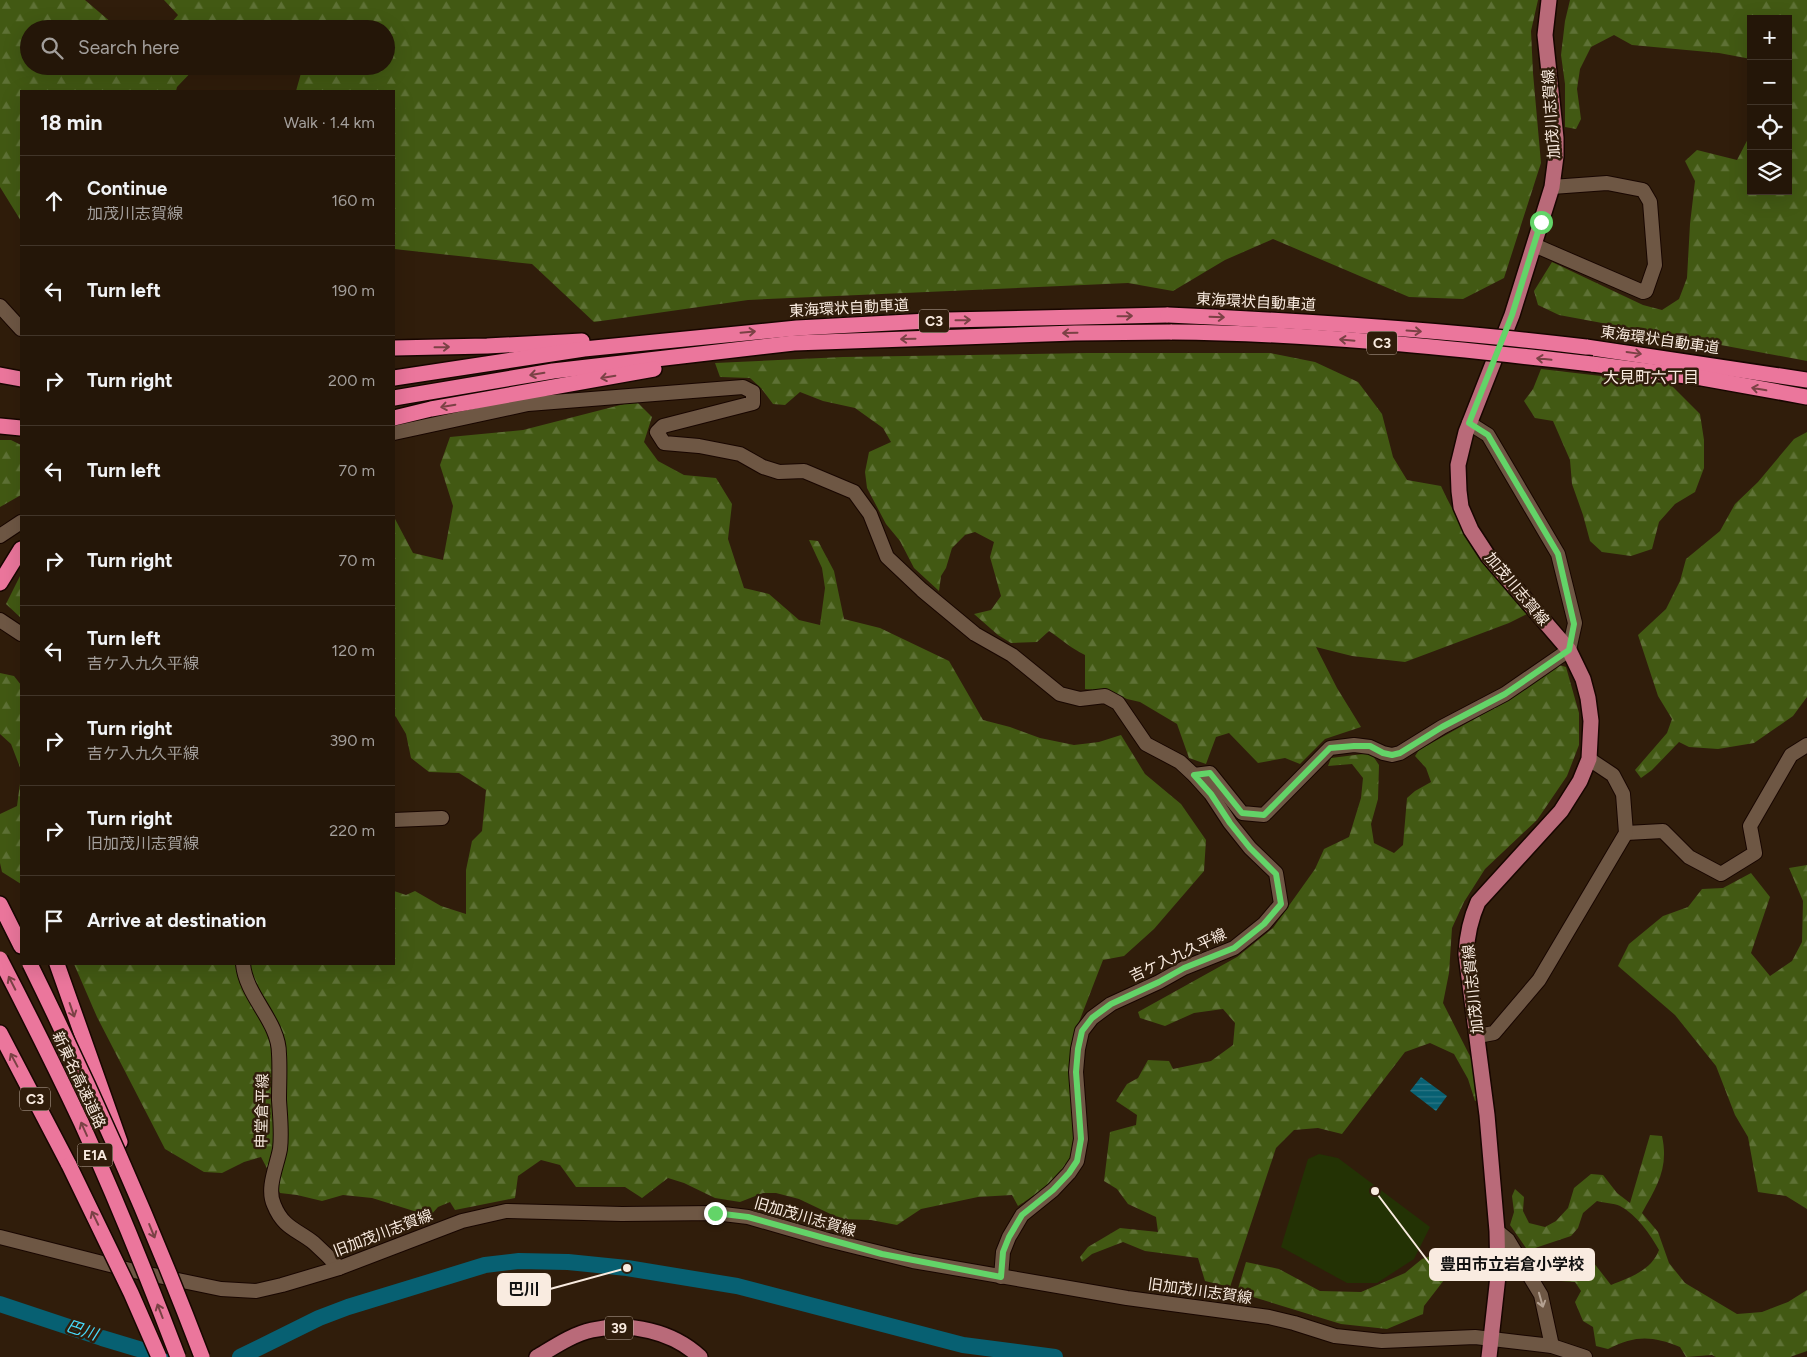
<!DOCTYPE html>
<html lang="en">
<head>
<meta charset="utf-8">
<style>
	body { margin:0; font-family:Figtree,"Noto Sans JP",sans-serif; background:#302316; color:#f1f3f6 }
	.controls { position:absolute; right:15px; top:15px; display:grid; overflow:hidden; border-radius:0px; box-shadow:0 5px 20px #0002 }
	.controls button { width:45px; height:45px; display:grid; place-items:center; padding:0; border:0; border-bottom:1px solid #413529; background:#241608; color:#f1f3f6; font:25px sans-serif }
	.stop { position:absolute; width:15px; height:15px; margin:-11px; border:4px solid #63d468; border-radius:50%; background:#fff }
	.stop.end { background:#63d468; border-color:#fff; box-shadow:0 1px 5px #0008 }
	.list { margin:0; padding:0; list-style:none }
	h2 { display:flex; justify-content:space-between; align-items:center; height:65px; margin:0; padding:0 20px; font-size:21px }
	h2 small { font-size:16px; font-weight:400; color:#a39f9c }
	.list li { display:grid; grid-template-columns:32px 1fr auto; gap:15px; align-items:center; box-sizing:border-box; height:90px; padding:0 20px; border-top:1px solid #413529 }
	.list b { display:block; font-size:19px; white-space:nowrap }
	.list p { margin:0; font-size:16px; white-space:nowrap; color:#a39f9c }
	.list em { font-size:16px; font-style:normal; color:#a39f9c }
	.icon { flex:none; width:28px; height:28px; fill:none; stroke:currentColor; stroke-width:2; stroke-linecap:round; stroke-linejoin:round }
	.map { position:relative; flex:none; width:1807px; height:1357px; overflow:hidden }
	.search { position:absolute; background:#241608; box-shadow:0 5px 20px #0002; left:20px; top:20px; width:375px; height:55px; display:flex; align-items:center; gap:12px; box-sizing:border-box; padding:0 18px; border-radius:28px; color:#a39f9c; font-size:19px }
	.panel { position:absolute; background:#241608; box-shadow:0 5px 20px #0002; left:20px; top:90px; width:375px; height:875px; border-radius:0px }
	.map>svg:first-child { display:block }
</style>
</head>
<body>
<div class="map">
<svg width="1807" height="1357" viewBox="0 0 1807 1357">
	<defs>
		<pattern id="forest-firs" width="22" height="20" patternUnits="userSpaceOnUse" patternTransform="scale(1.25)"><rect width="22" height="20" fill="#425913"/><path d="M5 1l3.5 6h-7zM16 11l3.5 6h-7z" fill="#5e7135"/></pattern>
		<pattern id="water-rules" width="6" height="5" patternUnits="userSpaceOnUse" patternTransform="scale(1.25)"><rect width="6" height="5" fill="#076072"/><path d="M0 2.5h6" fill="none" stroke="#2c7786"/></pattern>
	</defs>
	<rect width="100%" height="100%" fill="#301d0b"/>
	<path fill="#233204" d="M1319 1154 1338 1158 1430 1227 1414 1259 1377 1283H1347L1281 1247 1308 1159Z"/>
	<g fill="url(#forest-firs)">
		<path d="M0 0H85L119 29H29V66H197L177 87 176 91H21V221L0 187Z"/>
		<path d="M164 0H1538L1531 31 1533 73 1541 163 1504 278 1463 299 1409 297 1273 239 1225 260 1173 291 1128 283 748 300 594 322 532 264 394 249V91H296L303 66H386V29H166L178 15Z"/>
		<path d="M1570 0H1807V361L1559 315 1538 305 1534 291 1552 262 1643 305 1662 310 1679 299 1687 278 1690 224 1695 181 1685 161 1697 150 1737 160 1751 133V191H1788V19H1751V59L1719 53 1632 45 1614 35 1591 47 1580 69 1577 89 1581 119 1576 129 1565 127V84L1561 55 1565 21Z"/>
		<path d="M1088 353H1270L1315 362 1358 382 1382 414 1393 457 1407 480 1441 486C1462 533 1495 575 1529 613L1509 623 1405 662 1352 656 1316 647 1337 688 1361 727 1325 739 1300 764 1285 758 1258 763 1229 733 1216 737 1206 764 1189 758 1177 724 1140 702 1127 699 1110 691 1085 689V655C1072 649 1061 639 1049 631L1037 642 1011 643 998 635 974 614 991 610 1001 596 990 557 994 542 975 532 965 535 952 548 946 568 941 576 939 591 914 568 900 541 886 524 867 488 865 472 869 452 891 442 883 428 855 408 823 401 800 392 785 405 773 404 761 388 750 378 720 377 715 363 843 357Z"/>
		<path d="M1541 369 1670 384 1700 414 1704 440V468L1695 492 1675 504 1659 522 1652 549 1631 556 1602 552 1590 541 1583 515 1572 484 1570 460 1553 421 1535 418 1524 401 1533 389Z"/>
		<path d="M636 401 652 417 644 442 658 461 684 475 716 478 732 504 728 539 744 588 769 594 799 620 820 625 825 588 822 568 809 540 818 541 834 571 844 619 880 628 949 661 983 720 1010 727 1040 738 1074 745 1099 742 1121 735 1145 774 1181 804 1206 840 1204 871 1154 929 1124 956 1103 960 1079 1022 1074 1048 1077 1138 1073 1159 1054 1182 1018 1206 1012 1195 978 1197 921 1209 897 1225 871 1220 841 1219 799 1199 776 1193H763L740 1202 715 1198 684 1183 668 1178 642 1198 625 1187H576L560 1165 541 1160 518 1176 515 1198 455 1210 450 1202 438 1207 430 1216 372 1198 343 1195 322 1201 297 1195 280 1193 261 1157 244 1162 222 1173 204 1172 165 1149 97 1017 74 964H394V891L406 895 415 891 441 906 466 914V870L472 841 482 831 486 790 459 773 429 772 411 758 406 734 396 717 394 715V517L413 553 443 560 453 506 440 465 450 437 523 430Z"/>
		<path d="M1807 432V697L1793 716 1754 743 1718 749 1689 747 1679 742 1652 770 1641 778 1635 770 1667 733 1672 719 1658 696 1638 635 1666 609 1680 581 1686 559 1720 531 1735 504 1758 482 1794 439Z"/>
		<path d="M0 440H11L21 445V495L0 507Z"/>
		<path d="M21 574V618L6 604Z"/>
		<path d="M1559 665 1566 667 1579 713V745L1567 776 1537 820 1485 869 1464 902 1452 928 1449 973 1443 1003 1475 1066 1480 1099 1475 1101 1468 1079 1454 1054 1430 1043 1405 1052 1342 1134 1318 1128 1294 1130 1276 1148 1230 1287 1205 1281 1198 1258 1145 1251 1123 1242 1092 1254 1082 1262 1080 1257 1088 1247 1120 1228 1158 1232 1156 1217 1128 1204 1117 1189 1104 1181 1110 1132 1136 1125 1137 1115 1116 1101 1127 1084 1138 1078 1148 1060 1169 1061 1173 1069 1211 1061 1233 1045 1235 1023 1223 1009 1194 1013 1165 1026 1140 1018 1138 1012 1237 957 1273 928 1315 869 1324 849 1349 837 1361 798 1363 778 1352 764 1328 766 1331 758 1371 753 1379 765 1378 799 1371 824 1374 843 1394 853 1403 845 1407 798 1415 791 1431 782 1426 768 1415 756 1419 750 1512 698Z"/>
		<path d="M0 673 14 676 21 685V770L11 744 0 734Z"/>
		<path d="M21 776V884L2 872 0 863V814L17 806Z"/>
		<path d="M1807 865V1209L1786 1196 1758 1192 1748 1137 1735 1115 1716 1066 1675 1015 1618 966 1629 944 1663 916 1688 907 1702 889 1723 888 1751 873 1770 897 1751 953 1770 976 1792 961 1802 942 1803 901 1789 868Z"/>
		<path d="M1650 1135 1662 1136C1669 1168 1657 1186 1642 1213L1658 1232 1669 1263 1685 1283 1737 1314 1762 1312 1788 1302 1807 1290V1351L1790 1357H1716L1712 1355 1686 1357 1680 1347C1652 1336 1636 1335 1608 1349L1596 1346 1593 1327 1583 1321 1575 1302 1581 1291 1575 1282 1547 1280 1538 1261 1583 1249 1611 1285C1630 1277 1651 1271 1659 1250 1650 1234 1637 1215 1620 1206 1614 1203 1604 1203 1597 1201L1583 1213 1578 1228 1571 1236 1535 1248H1526L1510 1225 1514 1212 1512 1196 1515 1189 1524 1197 1523 1211 1529 1223 1545 1227 1556 1221 1568 1208 1574 1188 1591 1174 1603 1175 1617 1193 1630 1203Z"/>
		<path d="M1448 1250 1451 1271 1424 1306 1423 1314 1387 1329 1341 1324 1237 1292 1246 1262 1279 1269 1320 1291 1361 1292 1405 1273 1422 1259Z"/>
	</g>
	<path fill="url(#water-rules)" d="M1421 1077 1447 1096 1436 1111 1410 1091Z"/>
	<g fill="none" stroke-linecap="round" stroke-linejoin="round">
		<g stroke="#076072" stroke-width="16">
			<path d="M0 1304 102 1338 165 1357"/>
			<path d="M240 1357 319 1318 348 1307 485 1265 519 1261 568 1262 627 1268 737 1286 963 1345 1055 1357"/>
		</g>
		<g stroke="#180600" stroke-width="16">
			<g id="minor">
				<path d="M1534 245 1643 292 1646 291 1655 265 1650 202 1643 190 1607 183 1552 187"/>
				<path d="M0 306 21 329"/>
				<path d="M394 433 528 404 743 387 753 392V403L663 426 657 432 664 443 699 446 740 454 763 467 779 472 804 471 854 492 870 514 887 557 922 590 975 634 1012 655 1060 694 1080 699 1105 696 1118 703 1146 744 1180 762 1194 775 1211 794 1230 823 1250 848 1276 873 1281 904 1264 924 1234 948 1184 968 1159 982 1111 1004 1092 1018 1082 1031 1078 1049 1076 1072 1081 1139 1077 1161 1069 1173 1053 1190 1022 1215 1009 1237 1003 1252 1001 1277"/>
				<path d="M0 536 21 522"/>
				<path d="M0 620 21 634"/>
				<path d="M1194 775 1210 773 1242 813 1264 815 1330 748 1354 745 1370 747 1383 753 1392 755 1400 753 1442 727 1505 694 1569 650 1575 623 1558 554 1488 435 1469 423"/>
				<path d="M394 820 442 818"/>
				<path d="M1626 833 1663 831 1689 857 1721 874 1755 853 1750 826 1791 755 1807 745"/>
				<path d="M243 964C246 997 279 1021 279 1054 280 1069 279 1085 279 1100 280 1116 282 1133 280 1149 277 1166 266 1188 274 1205 283 1228 298 1230 314 1243 323 1251 331 1259 339 1268"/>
				<path d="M1478 1036 1494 1033 1539 980 1626 833 1623 794 1613 775 1589 759"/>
				<path d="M1497 1231 1508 1240 1541 1295 1552 1346"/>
				<path d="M0 1237 134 1271 221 1289 256 1291 282 1285 339 1268 462 1221 506 1211 622 1214 715 1213 748 1217 828 1240 913 1261 1127 1298 1269 1317 1294 1323 1335 1336 1382 1341 1475 1337 1552 1346 1585 1357"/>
			</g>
		</g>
		<g stroke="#180600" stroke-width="18">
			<g id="major">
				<path d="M537 1357C554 1347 573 1334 592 1330 630 1322 672 1331 700 1357"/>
				<path d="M1489 1357 1498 1276 1497 1231 1487 1115 1466 954C1467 935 1470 920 1478 902L1561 811 1580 781 1589 759 1591 721 1588 698 1583 679 1569 650 1488 556 1471 530 1461 507 1459 491 1458 465 1466 432 1512 315 1552 187 1556 156V138L1545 35 1549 0"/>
			</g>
		</g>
		<g stroke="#180600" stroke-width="18">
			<g id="highway">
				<path d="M1586 347 1807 380"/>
				<path d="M394 348 487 346 582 341"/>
				<path d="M1592 364 1702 378 1807 397"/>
				<path d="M0 375 21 379"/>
				<path d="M394 378 584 349 797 328 947 320 1168 315"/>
				<path d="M394 398 553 371 794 343 1075 333 1172 332"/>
				<path d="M394 418 431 409 654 369"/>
				<path d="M0 426 21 428"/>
				<path d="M0 583 21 549"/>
				<path d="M0 904 21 946"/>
				<path d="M57 964 120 1142"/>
				<path d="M0 1033 69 1165"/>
			</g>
		</g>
		<use href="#minor" stroke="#6e5744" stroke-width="14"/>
		<use href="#major" stroke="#b96a79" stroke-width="15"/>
		<use href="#highway" stroke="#eb769c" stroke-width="15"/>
		<g stroke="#180600" stroke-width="18" stroke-linecap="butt">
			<g id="highway-bridge">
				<path d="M1168 315C1307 321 1447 330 1586 347"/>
				<path d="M1172 332C1312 333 1452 348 1592 364"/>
				<path d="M0 959C28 1013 55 1067 81 1122 116 1199 148 1278 178 1357"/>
				<path d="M30 964C93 1092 151 1223 202 1357"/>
				<path d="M69 1165 131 1293 159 1357"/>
			</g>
		</g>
		<use href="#highway-bridge" stroke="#eb769c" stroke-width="15"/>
	</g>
	<defs><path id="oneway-shaft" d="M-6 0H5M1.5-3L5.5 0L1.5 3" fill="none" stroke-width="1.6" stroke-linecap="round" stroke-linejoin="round" transform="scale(1.25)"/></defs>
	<g stroke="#7b4145">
		<use href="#oneway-shaft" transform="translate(1125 316) rotate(-1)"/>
		<use href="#oneway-shaft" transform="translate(1217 317) rotate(2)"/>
		<use href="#oneway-shaft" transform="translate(963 320) rotate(-1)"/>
		<use href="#oneway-shaft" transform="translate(1414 331) rotate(4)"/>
		<use href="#oneway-shaft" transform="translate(748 332) rotate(-5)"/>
		<use href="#oneway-shaft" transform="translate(1070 333) rotate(179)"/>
		<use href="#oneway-shaft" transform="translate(908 339) rotate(179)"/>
		<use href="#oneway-shaft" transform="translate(1347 340) rotate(-175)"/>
		<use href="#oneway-shaft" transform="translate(442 347) rotate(-1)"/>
		<use href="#oneway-shaft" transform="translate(1634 353) rotate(8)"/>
		<use href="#oneway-shaft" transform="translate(1544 359) rotate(-174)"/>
		<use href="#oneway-shaft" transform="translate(537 374) rotate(171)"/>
		<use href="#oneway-shaft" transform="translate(608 377) rotate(170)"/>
		<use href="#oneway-shaft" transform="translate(1759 389) rotate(-170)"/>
		<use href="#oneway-shaft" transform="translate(448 406) rotate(170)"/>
		<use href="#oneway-shaft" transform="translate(12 983) rotate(-117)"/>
		<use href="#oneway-shaft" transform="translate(72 1010) rotate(71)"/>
		<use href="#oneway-shaft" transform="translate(14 1060) rotate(-118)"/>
		<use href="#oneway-shaft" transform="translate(84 1129) rotate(-114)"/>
		<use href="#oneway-shaft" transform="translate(95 1218) rotate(-116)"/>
		<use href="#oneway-shaft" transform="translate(152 1231) rotate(68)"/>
		<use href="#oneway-shaft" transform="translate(160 1311) rotate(-111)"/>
	</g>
	<use stroke="#b4a192" href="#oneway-shaft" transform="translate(1541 1300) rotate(74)"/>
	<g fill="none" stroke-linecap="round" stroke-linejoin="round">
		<path stroke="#63d468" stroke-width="6" d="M715 1213 748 1217 882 1254 1001 1277 1003 1252 1009 1237 1022 1215 1053 1190 1069 1173 1077 1161 1081 1139 1076 1072 1078 1049 1082 1031 1092 1018 1111 1004 1159 982 1184 968 1234 948 1264 924 1281 904 1276 874 1250 848 1230 823 1211 794 1194 775 1210 773 1242 813 1264 815 1330 748 1354 746H1370L1383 753 1392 755 1400 753 1442 727 1505 694 1569 650 1574 624 1558 554 1488 435 1469 423 1512 315 1541 222"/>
	</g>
	<g text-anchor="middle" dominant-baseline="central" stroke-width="5" stroke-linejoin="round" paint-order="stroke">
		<g fill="#301d0b" stroke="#bdada0" stroke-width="1">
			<rect x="919" y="309.5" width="30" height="23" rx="4"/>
			<rect x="1367" y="331.5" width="30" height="23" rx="4"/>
			<rect x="20" y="1087.5" width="30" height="23" rx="4"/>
			<rect x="77.5" y="1143.5" width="35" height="23" rx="4"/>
			<rect x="605" y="1316.5" width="28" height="23" rx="4"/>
		</g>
		<g font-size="14" font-weight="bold" fill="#f9ebe0">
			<text x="934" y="321">C3</text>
			<text x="1382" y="343">C3</text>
			<text x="35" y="1099">C3</text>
			<text x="95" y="1155">E1A</text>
			<text x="619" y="1328">39</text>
		</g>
		<g font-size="15" fill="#f9ebe0" stroke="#301d0b">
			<text transform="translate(1551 114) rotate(-94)">加茂川志賀線</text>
			<text transform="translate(1256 302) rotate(3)">東海環状自動車道</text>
			<text transform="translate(849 308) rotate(-3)">東海環状自動車道</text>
			<text transform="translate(1660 340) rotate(8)">東海環状自動車道</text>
			<text transform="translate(1517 589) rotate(50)">加茂川志賀線</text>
			<text transform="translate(1178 955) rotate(-25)">吉ケ入九久平線</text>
			<text transform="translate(1473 989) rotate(-96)">加茂川志賀線</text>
			<text transform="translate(79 1080) rotate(65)">新東名高速道路</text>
			<text transform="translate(262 1111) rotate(-89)">申堂倉平線</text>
			<text transform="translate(805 1217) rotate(16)">旧加茂川志賀線</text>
			<text transform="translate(383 1233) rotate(-21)">旧加茂川志賀線</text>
			<text transform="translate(1200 1291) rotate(8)">旧加茂川志賀線</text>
		</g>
		<g font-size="16" fill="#f9ebe0" stroke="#301d0b">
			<text x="1651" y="377">大見町六丁目</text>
		</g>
		<g font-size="16" font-style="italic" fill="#48d9fa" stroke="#301d0b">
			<text transform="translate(82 1330) rotate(18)">巴川</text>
		</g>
	</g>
	<path fill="none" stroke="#f9ebe0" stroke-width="2" d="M1375 1191L1430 1264M627 1268L550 1289"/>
	<g fill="#f9ebe0" stroke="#301d0b" stroke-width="2">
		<circle cx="1375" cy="1191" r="5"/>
		<circle cx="627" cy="1268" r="5"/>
	</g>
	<g fill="#f9ebe0" stroke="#f9ebe0" stroke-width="2">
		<rect x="1430" y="1249" width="164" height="31" rx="5"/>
		<rect x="498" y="1274" width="52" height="31" rx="5"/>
	</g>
	<g font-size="16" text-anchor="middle" font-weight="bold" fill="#111">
		<text x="1512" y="1270">豊田市立岩倉小学校</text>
		<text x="524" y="1295">巴川</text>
	</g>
</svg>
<div class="controls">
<button>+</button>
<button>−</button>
<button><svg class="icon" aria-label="locate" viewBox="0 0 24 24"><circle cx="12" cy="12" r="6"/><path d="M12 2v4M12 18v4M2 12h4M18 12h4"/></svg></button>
<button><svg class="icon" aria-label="layers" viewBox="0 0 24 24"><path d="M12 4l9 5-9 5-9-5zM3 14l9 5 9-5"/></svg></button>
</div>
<div class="stop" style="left:1541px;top:222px"></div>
<div class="stop end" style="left:715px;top:1213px"></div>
<div class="search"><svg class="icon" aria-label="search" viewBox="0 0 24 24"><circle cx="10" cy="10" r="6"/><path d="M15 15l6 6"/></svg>Search here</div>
<section class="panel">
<h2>18 min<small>Walk · 1.4 km</small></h2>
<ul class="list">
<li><svg class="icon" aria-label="ahead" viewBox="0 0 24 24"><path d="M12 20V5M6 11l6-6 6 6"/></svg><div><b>Continue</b><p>加茂川志賀線</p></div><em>160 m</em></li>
<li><svg class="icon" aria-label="left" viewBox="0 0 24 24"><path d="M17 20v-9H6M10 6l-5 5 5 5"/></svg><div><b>Turn left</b></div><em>190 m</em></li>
<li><svg class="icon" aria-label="right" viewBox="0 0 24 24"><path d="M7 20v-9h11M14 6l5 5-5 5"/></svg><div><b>Turn right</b></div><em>200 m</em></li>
<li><svg class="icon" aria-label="left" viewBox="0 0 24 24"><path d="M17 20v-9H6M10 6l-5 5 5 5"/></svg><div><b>Turn left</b></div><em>70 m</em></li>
<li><svg class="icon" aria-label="right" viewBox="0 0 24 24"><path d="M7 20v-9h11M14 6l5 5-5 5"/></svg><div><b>Turn right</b></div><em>70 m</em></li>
<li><svg class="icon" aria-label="left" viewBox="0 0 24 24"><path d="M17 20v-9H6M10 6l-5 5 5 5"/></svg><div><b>Turn left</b><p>吉ケ入九久平線</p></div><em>120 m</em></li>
<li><svg class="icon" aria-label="right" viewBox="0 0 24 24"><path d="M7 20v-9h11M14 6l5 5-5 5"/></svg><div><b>Turn right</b><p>吉ケ入九久平線</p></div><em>390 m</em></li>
<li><svg class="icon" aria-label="right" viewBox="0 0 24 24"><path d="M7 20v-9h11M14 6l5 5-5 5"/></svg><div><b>Turn right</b><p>旧加茂川志賀線</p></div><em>220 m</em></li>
<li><svg class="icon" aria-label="arrive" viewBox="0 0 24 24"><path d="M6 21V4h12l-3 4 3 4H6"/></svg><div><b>Arrive at destination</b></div></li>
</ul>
</section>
</div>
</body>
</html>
